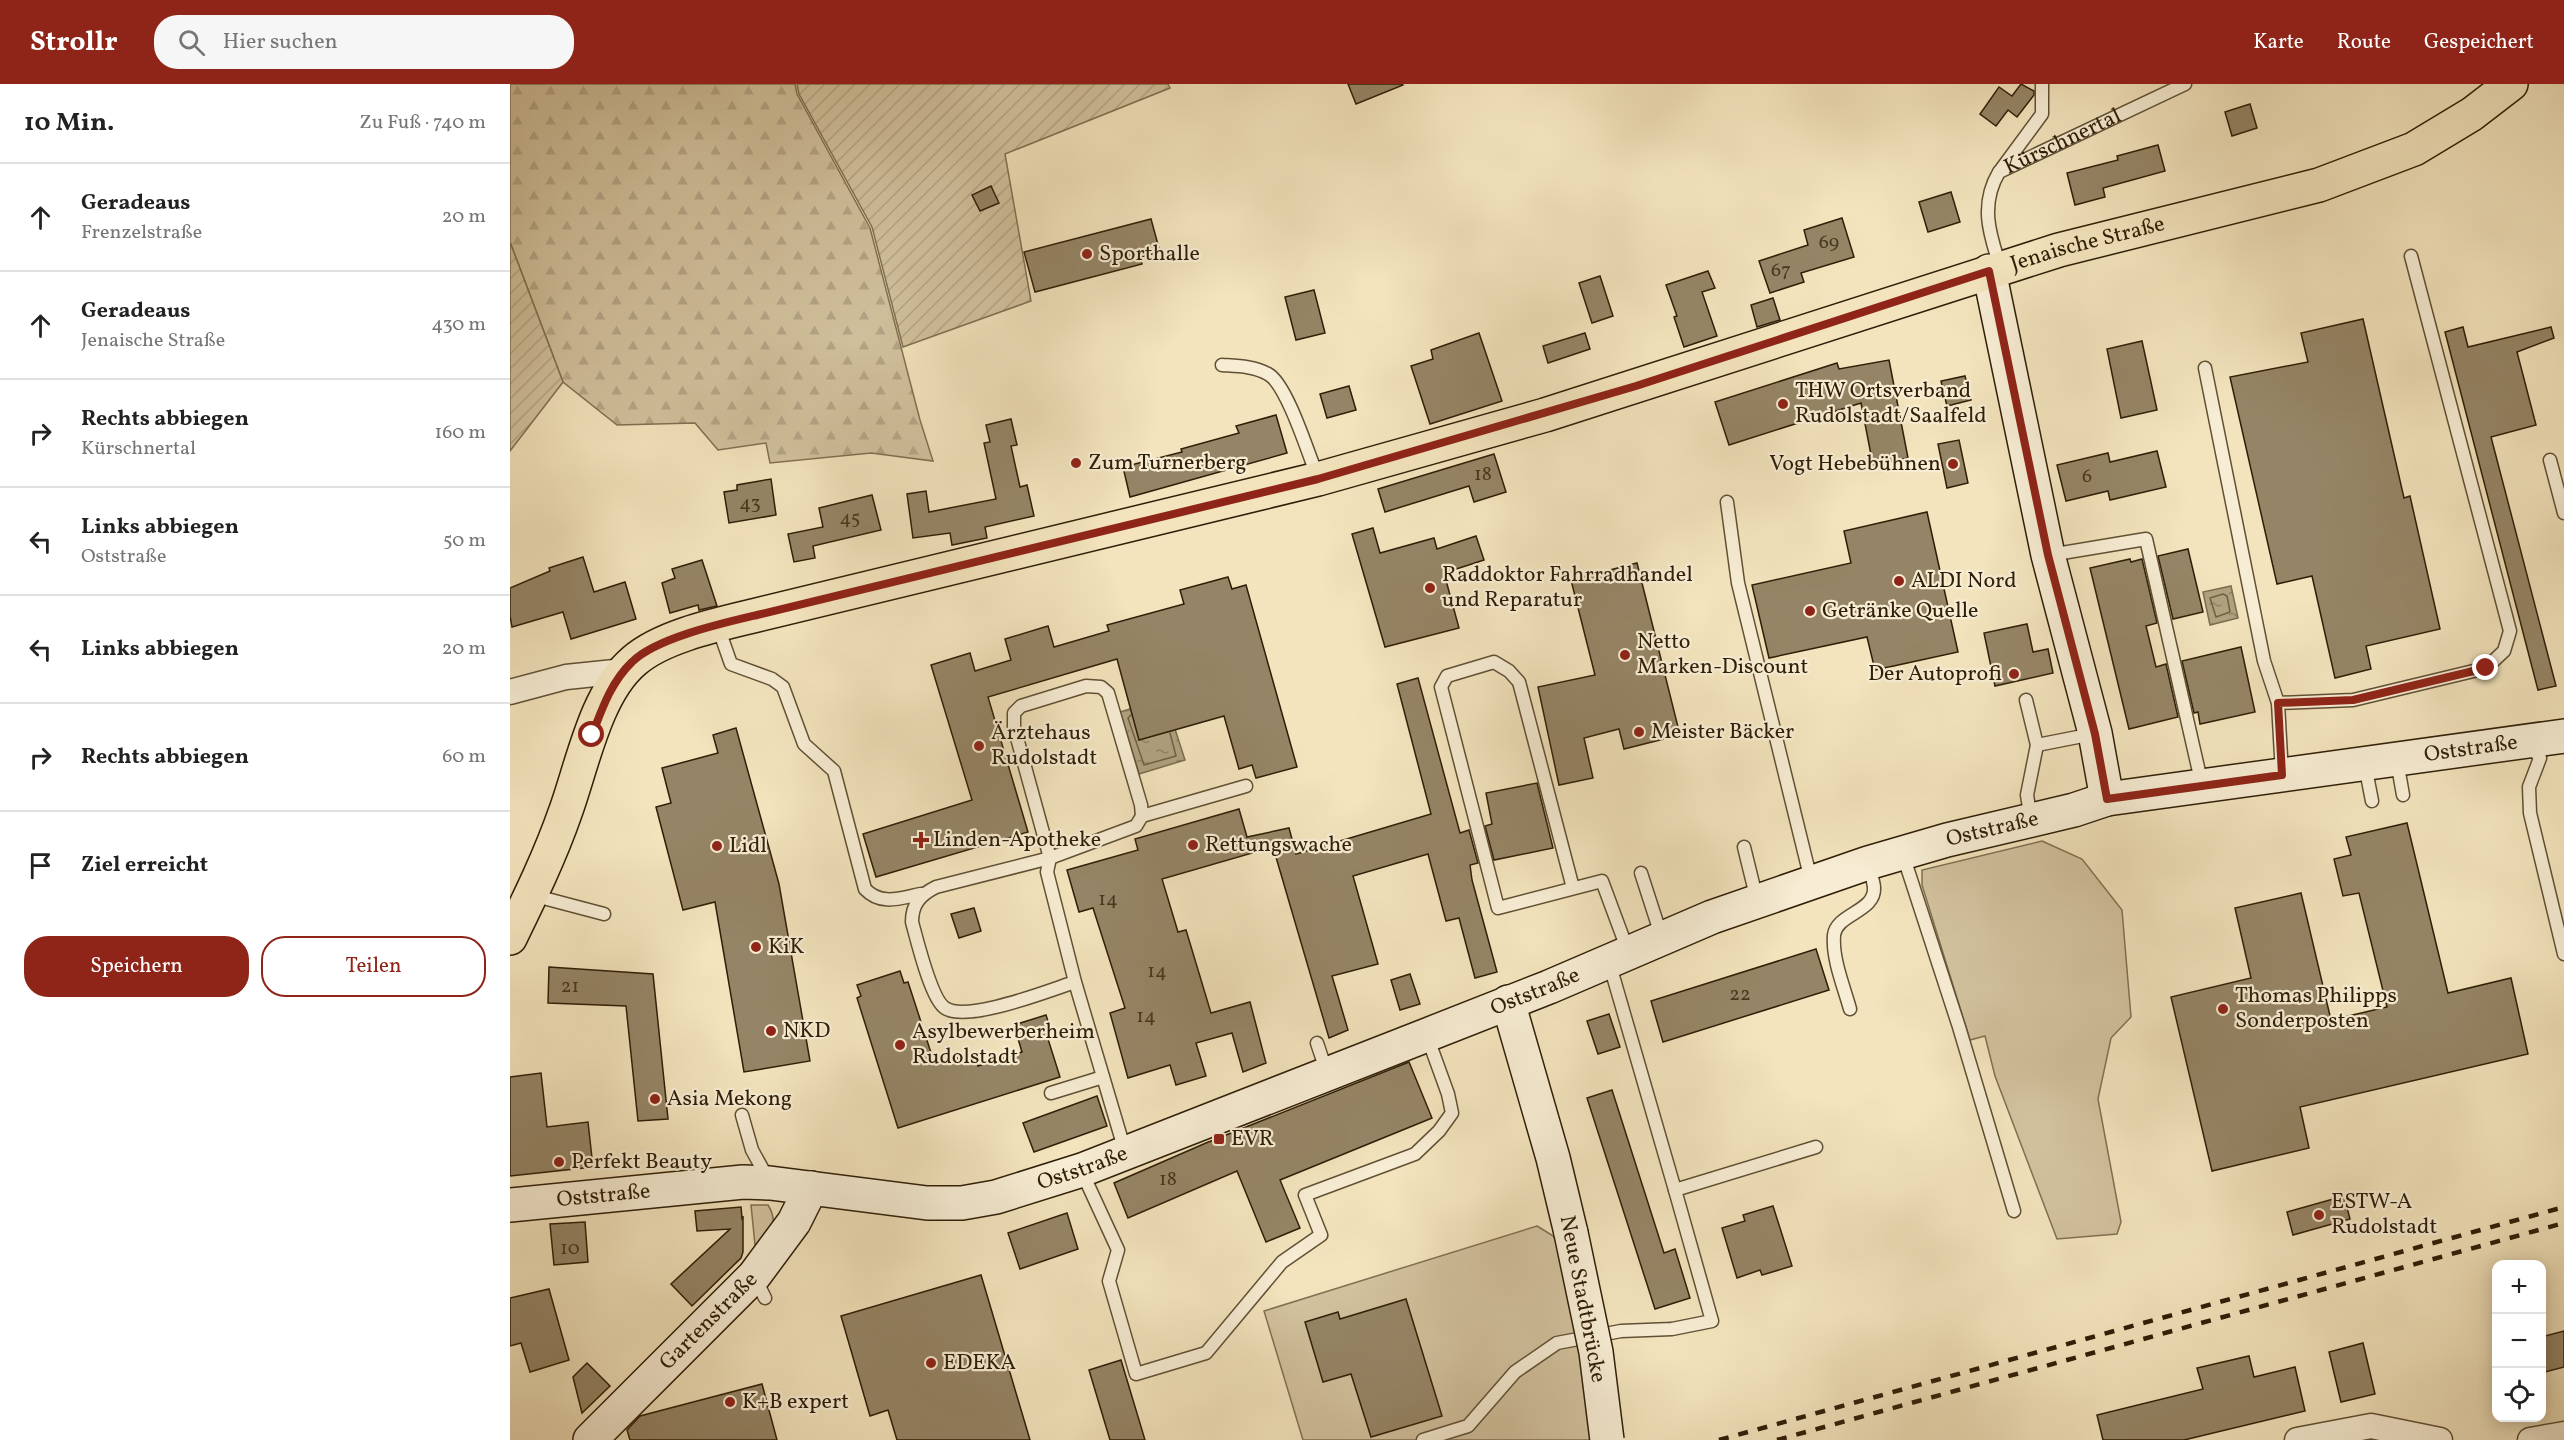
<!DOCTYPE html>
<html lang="de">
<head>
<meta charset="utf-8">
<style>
	body { margin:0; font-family:Vollkorn,serif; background:#f6f6f6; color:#222 }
	.controls { position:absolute; right:18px; bottom:18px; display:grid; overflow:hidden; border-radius:12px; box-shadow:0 3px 15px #0003 }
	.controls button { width:54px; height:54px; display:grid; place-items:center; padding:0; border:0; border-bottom:2px solid #e0e0e0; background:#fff; color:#222; font:30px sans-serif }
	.stop { position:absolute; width:18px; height:18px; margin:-14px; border:4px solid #8f2418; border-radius:50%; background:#fff }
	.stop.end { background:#8f2418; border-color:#fff; box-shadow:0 2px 6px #0008 }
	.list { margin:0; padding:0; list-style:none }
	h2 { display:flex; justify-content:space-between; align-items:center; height:78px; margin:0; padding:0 24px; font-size:26px }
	h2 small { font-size:20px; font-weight:400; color:#767676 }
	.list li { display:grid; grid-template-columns:39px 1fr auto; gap:18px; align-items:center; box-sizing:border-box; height:108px; padding:0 24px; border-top:2px solid #e0e0e0 }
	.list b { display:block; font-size:22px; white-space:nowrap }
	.list p { margin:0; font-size:20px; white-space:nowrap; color:#767676 }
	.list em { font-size:20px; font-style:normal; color:#767676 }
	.actions { display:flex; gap:12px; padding:18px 24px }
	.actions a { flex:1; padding:14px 0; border:2px solid #8f2418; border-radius:24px; text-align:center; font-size:21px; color:#8f2418 }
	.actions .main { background:#8f2418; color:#fff }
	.icon { flex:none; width:33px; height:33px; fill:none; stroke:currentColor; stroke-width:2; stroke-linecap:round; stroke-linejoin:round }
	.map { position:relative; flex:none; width:2054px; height:1356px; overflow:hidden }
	header { display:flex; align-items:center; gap:36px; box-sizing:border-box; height:84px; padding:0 30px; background:#8f2418; color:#fff }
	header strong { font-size:28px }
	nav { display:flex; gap:33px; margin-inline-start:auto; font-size:21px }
	.search { width:420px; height:54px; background:#f6f6f6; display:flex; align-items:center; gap:15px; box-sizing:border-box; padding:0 21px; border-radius:24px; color:#767676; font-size:22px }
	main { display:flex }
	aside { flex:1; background:#fff }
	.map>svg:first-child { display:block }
</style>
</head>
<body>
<header>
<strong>Strollr</strong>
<div class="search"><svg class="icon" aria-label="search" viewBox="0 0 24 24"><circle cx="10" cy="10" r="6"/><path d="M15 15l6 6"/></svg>Hier suchen</div>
<nav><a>Karte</a><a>Route</a><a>Gespeichert</a></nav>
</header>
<main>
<aside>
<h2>10 Min.<small>Zu Fuß · 740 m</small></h2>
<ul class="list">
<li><svg class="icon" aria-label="ahead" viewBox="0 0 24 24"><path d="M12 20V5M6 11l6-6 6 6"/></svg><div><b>Geradeaus</b><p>Frenzelstraße</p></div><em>20 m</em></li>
<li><svg class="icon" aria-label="ahead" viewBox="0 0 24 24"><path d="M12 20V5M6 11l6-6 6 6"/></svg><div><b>Geradeaus</b><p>Jenaische Straße</p></div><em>430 m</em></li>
<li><svg class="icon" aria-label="right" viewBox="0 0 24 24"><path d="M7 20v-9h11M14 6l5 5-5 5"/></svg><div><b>Rechts abbiegen</b><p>Kürschnertal</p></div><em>160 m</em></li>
<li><svg class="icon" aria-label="left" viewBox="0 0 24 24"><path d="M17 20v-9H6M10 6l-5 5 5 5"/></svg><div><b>Links abbiegen</b><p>Oststraße</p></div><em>50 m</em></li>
<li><svg class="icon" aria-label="left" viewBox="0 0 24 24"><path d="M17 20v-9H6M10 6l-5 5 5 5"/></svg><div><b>Links abbiegen</b></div><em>20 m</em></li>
<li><svg class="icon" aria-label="right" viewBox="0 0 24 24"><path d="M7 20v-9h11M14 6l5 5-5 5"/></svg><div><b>Rechts abbiegen</b></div><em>60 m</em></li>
<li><svg class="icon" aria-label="arrive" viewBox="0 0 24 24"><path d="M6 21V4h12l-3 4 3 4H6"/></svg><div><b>Ziel erreicht</b></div></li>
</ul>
<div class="actions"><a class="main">Speichern</a><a>Teilen</a></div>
</aside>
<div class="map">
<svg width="2054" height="1356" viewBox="0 0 2054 1356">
	<defs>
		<pattern id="forest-firs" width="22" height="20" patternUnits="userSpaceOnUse" patternTransform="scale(1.5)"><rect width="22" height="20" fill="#d2c29e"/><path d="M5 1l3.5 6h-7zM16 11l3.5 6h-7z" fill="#b5a687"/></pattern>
		<pattern id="garden-furrows" width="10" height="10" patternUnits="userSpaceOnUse" patternTransform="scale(1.5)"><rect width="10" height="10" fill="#d2c29e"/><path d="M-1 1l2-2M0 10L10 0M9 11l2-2" fill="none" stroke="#b5a687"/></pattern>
		<pattern id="water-ripples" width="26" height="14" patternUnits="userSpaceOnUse" patternTransform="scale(1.5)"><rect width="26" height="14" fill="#b0a17f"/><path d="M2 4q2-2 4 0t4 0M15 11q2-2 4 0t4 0" fill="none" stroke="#908366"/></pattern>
	</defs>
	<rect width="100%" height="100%" fill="#f3e4bd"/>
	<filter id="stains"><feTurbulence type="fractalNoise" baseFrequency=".00333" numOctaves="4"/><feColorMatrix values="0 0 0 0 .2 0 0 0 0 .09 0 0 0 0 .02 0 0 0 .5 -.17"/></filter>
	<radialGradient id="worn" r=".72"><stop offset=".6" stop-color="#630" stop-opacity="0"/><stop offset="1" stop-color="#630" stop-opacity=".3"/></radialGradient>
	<g fill="#d2c29e" stroke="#807052" stroke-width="1.5">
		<path d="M1532 757 1572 775 1612 826 1621 933 1601 954 1588 1015 1611 1138 1607 1150 1547 1155 1485 992 1475 952 1460 956 1412 801V786Z"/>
		<path d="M241 1121H258C271 1141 257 1154 246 1171Z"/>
		<path d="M1027 1142 1045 1153 1072 1280 1083 1356H793L754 1227Z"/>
	</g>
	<path fill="url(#forest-firs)" stroke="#807052" stroke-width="1.5" d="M0 0H285L287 10 360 144 410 336 423 377 361 369 260 379 256 359 208 366 185 339 107 341 53 298 0 158Z"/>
	<g fill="url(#garden-furrows)" stroke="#807052" stroke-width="1.5">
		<path d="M287 0H658L660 4 495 70 521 217 393 263 362 143 289 10Z"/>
		<path d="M0 158 53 298 0 367Z"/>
	</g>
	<g fill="url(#water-ripples)" stroke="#7c6d4f" stroke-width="1.5">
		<path d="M1721 502 1728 534 1700 541 1693 508Z"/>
		<path d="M655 614 675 676 629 690 610 628Z"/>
	</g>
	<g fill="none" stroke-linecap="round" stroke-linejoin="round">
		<g stroke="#706043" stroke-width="1.5">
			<path d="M1713 510 1717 512 1720 528 1706 533 1700 514Z"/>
			<path d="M621 631 618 634 634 681 666 672 660 649"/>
		</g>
	</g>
	<g fill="#958566" stroke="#2f1e07" stroke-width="1.5">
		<path d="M838 0H892L893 1 846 20Z"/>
		<path d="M1511 0 1524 7V11L1507 33 1498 26 1486 42 1470 30 1489 3 1502 12Z"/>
		<path d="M1740 20 1747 44 1722 52 1715 28Z"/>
		<path d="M1648 61 1655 87 1593 104 1595 113 1565 121 1557 89 1608 76 1607 72Z"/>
		<path d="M481 102 489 119 470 127 462 111Z"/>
		<path d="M1441 108 1450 138 1418 148 1409 118Z"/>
		<path d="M1332 134 1344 173 1291 189 1294 198 1260 209 1249 177 1298 161 1294 146Z"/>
		<path d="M641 135 650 168 630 173 632 180 525 208 514 168Z"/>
		<path d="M1198 187 1205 204 1192 208 1207 252 1174 263 1164 233 1167 232 1156 201Z"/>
		<path d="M1090 192 1103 232 1082 239 1069 199Z"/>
		<path d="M804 206 815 249 786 256 775 213Z"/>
		<path d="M1263 214 1270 236 1247 243 1241 221Z"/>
		<path d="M1853 235 1894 414 1900 412 1930 545 1856 562 1861 585 1825 594 1802 492 1767 500 1720 293 1798 278 1791 249Z"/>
		<path d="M1953 243 1958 263 2041 243 2044 254 2007 268 2026 341 1981 353 2046 602 2028 606 1935 248Z"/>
		<path d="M969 249 992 317 920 340 901 282 923 275 921 266Z"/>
		<path d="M1075 249 1080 265 1038 279 1033 262Z"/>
		<path d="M1632 257 1647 326 1611 334 1597 265Z"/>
		<path d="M1379 276 1398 374 1363 381 1351 319 1219 361 1205 318 1327 279 1329 285Z"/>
		<path d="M1455 292 1461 316 1437 322 1431 297Z"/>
		<path d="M839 302 846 326 817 334 810 310Z"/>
		<path d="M766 331 777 369 620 413 613 383 672 368 671 365 729 349 726 342Z"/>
		<path d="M501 335 507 361 501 362 510 403 517 401 524 432 475 443 477 454 442 461 440 449 403 454 397 410 416 407 419 428 486 415 474 359 480 358 476 341Z"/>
		<path d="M1449 356 1458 399 1437 404 1428 360Z"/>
		<path d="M1647 367 1656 403 1600 416 1598 407 1556 417 1547 381 1598 369 1600 378Z"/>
		<path d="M984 370 996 408 964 418 959 402 875 428 868 405Z"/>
		<path d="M261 395 266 431 219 439 214 408 227 406V401Z"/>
		<path d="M362 411 371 446 303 462 305 474 284 478 278 450 313 443 309 424Z"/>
		<path d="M1417 428 1448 568 1365 586 1357 553 1259 574 1242 501 1341 479 1334 447Z"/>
		<path d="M863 444 870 469 924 454 927 465 966 452 974 476 934 489 949 544 875 563 842 450Z"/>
		<path d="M1678 465 1693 528 1663 535 1648 472Z"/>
		<path d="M73 473 84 508 115 498 126 535 61 555 53 528 2 543 0 532V504L40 487 39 484Z"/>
		<path d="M1620 475 1621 478 1632 475 1647 539 1636 542 1646 583 1656 580 1668 633 1619 645 1580 484Z"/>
		<path d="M192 476 207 522 189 526 188 521 160 529 152 499 165 494 162 485Z"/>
		<path d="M1127 479 1170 651 1114 665 1109 645 1074 654 1083 694 1049 701 1028 603 1085 591 1061 496Z"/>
		<path d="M718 493 722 505 736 501 787 683 746 694 742 681 729 685 714 632 629 656 607 575 478 613 518 748 366 793 353 750 462 716 421 581 460 569 465 587 501 576 495 555 538 542 544 563 599 547 597 541 674 520 670 506Z"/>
		<path d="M1517 540 1523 568 1538 565 1543 589 1485 602 1474 549Z"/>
		<path d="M1731 563 1745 628 1690 640 1688 628 1684 629 1672 577Z"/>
		<path d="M908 594 950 749 959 746 968 779 960 781 962 796 987 888 965 894 949 834 936 837 918 770 843 792 868 880 822 892 838 946 819 954 763 763 652 795 668 848 676 846 701 929 740 918 756 979 733 988 722 949 686 959 696 992 666 1001 660 981 618 994 600 929 615 924 583 824 569 828 557 786 628 766 625 755 729 725 737 753 779 744 786 770 921 730 887 600Z"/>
		<path d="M226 644 269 800 300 977 234 988 205 818 173 826 146 723 161 719 152 684 208 669 203 651Z"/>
		<path d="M1027 699 1043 764 984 776 975 742 982 740 976 709Z"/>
		<path d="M1897 739 1938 909 2001 894 2018 970 1790 1023 1799 1064 1702 1087 1661 913 1741 894 1725 824 1791 809 1821 936 1877 923 1849 809 1833 812 1824 775 1841 771 1836 753Z"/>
		<path d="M464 824 471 847 449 854 441 830Z"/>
		<path d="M1306 865 1319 906 1153 958 1141 917Z"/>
		<path d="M39 883 143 890 158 1035 128 1037 116 922 38 919Z"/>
		<path d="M390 887 394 899 398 898 425 981 454 972 456 977 465 973 468 982 512 968 504 941 536 931 543 953 538 955 550 993 388 1044 347 914 351 912 347 901Z"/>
		<path d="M900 890 910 920 890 926 881 896Z"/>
		<path d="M1099 930 1110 963 1088 970 1077 937Z"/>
		<path d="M899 978 922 1034 770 1096 790 1144 756 1158 727 1087 618 1134 604 1099 696 1059Z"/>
		<path d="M31 989 37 1043 78 1038 83 1083 0 1092V993Z"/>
		<path d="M1102 1006 1154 1169 1165 1165 1180 1214 1145 1225 1077 1014Z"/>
		<path d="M587 1012 597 1042 524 1068 513 1039Z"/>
		<path d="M1834 1112 1840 1135 1783 1151 1777 1128Z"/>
		<path d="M1263 1122 1282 1182 1252 1191 1250 1186 1227 1194 1212 1144 1235 1137 1233 1131Z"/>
		<path d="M231 1123 232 1134 233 1132V1168L231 1174 182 1222 161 1200 220 1145 187 1147 185 1127Z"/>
		<path d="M557 1129 568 1165 510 1185 498 1149Z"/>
		<path d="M75 1138 78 1178 44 1181 40 1140Z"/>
		<path d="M471 1191 520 1356H387L378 1326 360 1332 331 1232Z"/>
		<path d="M39 1205 59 1276 20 1288 11 1259 0 1262V1214Z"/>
		<path d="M896 1215 932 1332 861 1353 841 1290 813 1298 795 1238 828 1228 830 1235Z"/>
		<path d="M2054 1247V1283L2031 1289V1253Z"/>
		<path d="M1853 1259 1865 1310 1831 1318 1819 1268Z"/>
		<path d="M1739 1272 1744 1293 1785 1283 1795 1327 1674 1356H1593L1587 1331 1693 1305 1687 1284Z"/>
		<path d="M611 1276 635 1356H600L579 1286Z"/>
		<path d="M77 1279 100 1302 72 1329 63 1293Z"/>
		<path d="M252 1300 267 1356H120L117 1346 130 1332Z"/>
	</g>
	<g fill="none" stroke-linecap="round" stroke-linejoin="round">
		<g stroke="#605034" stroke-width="15">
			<g id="lane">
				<path d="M1490 87 1532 30V0"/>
				<path id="s1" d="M1490 182C1479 149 1470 120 1489 88L1675 0"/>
				<path d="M712 281C727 282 744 282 758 290 777 300 799 372 808 394"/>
				<path d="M1695 284 1754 577 1768 619 1772 690"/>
				<path d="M2040 376 2054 429"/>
				<path d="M1217 418 1228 499 1301 796"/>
				<path d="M1540 471 1636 455 1692 701"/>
				<path d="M208 543 221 580 262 595 273 603 294 660 324 687 355 805C371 822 390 814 411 810"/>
				<path d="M576 602 591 603 598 609 631 721 632 732 626 742 540 774 504 643V629L511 622Z"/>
				<path d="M1516 616 1527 661 1583 650"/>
				<path d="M1768 619 1843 616 1976 584 1994 567 2000 547 1901 172"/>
				<path d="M2020 660 2030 674 2019 703 2020 729 2054 870"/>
				<path d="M1887 677 1893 711"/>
				<path d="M1855 681 1862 717"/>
				<path d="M632 732 736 702"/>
				<path d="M1521 736 1517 711 1527 661"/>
				<path d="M1234 763 1247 816"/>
				<path d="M1393 771 1449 943 1504 1127"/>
				<path d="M1131 789 1152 854"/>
				<path d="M1063 804 1009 598 999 587 984 578 937 592 931 603 988 824 1092 797 1118 867"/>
				<path d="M22 811 94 830"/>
				<path d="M1099 878 1165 1106 1306 1063"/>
				<path d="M565 898C540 906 457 939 435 924 421 915 407 856 402 838 402 820 410 811 426 803L540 774 537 788 565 898 615 1067"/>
				<path d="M1340 925C1334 903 1322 875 1324 851 1327 829 1366 828 1364 803 1363 795 1360 787 1358 780"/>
				<path d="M807 959 817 989"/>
				<path d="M541 1009 593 993"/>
				<path d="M232 1031 242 1066 258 1095"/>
				<path d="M572 1088 608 1166 599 1197 626 1290 696 1269 772 1178 811 1151 795 1111 905 1070 929 1047 942 1029 938 1010 917 952"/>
				<path d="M245 1194 255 1214"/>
				<path d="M913 1356 958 1342 1005 1288 1047 1259 1111 1247 1162 1245 1202 1237 1165 1106"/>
			</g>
		</g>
		<g stroke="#605034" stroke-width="27">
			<g id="street">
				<path d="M0 608 56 593 114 587"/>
				<path d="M1787 1356 1861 1342 1930 1356"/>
				<path d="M2020 1356 2054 1350"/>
			</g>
		</g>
		<g stroke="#2f1e07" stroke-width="36">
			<g id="secondary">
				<path d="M1479 187 1538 471 1585 649 1597 715"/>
				<path d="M998 918 1043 1074 1061 1149"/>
				<path id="s2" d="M0 1121 233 1098 260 1099 417 1119H452L486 1113 572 1086 917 951 1039 903 1202 833 1358 779 1437 756 1564 726 1597 715 2054 652"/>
				<path id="s3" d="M80 1356 244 1192 284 1138 301 1104"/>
			</g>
		</g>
		<g stroke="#2f1e07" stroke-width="36">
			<g id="primary">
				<path id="s4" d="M0 854C20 813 40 772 55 729 72 683 85 610 124 577 152 552 210 540 247 531L808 395 1035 331 1549 166 1809 101 1904 65 1962 30 2001 0"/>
			</g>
		</g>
		<use href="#lane" stroke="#f7edd4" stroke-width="12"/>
		<use href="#street" stroke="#f7edd4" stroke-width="24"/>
		<use href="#secondary" stroke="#f7edd4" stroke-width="33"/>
		<use href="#primary" stroke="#f3e4bd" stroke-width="33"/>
		<g stroke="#2f1e07" stroke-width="4.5" stroke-dasharray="10 10" stroke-linecap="butt">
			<path d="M1209 1356 2054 1123"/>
			<path d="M1267 1356 2054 1139"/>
		</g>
		<g stroke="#2f1e07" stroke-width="36" stroke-linecap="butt">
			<path id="secondary-bridge" d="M1061 1149 1086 1268 1097 1356"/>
		</g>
		<use href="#secondary-bridge" stroke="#f7edd4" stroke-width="33"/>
	</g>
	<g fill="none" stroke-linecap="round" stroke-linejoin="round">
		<path stroke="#8f2418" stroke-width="8" d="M82 651C92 625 101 598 122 578 146 554 213 539 247 531L808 395 1126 302 1479 187 1538 471 1585 650 1597 715 1772 691 1768 619 1843 616 1976 584"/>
	</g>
	<g fill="#8f2418" stroke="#f7edd4" stroke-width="2">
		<circle cx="577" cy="170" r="6"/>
		<circle cx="1273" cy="320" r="6"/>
		<circle cx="566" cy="379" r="6"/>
		<circle cx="1443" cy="380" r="6"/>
		<circle cx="1389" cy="497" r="6"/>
		<circle cx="920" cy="504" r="6"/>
		<circle cx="1300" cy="527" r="6"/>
		<circle cx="1115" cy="571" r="6"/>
		<circle cx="1504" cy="590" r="6"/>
		<circle cx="1129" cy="648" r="6"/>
		<circle cx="469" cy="662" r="6"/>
		<path d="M408 747h6v6h6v6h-6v6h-6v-6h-6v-6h6z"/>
		<circle cx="683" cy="761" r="6"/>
		<circle cx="207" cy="762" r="6"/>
		<circle cx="246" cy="863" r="6"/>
		<circle cx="1713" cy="925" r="6"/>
		<circle cx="261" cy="947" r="6"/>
		<circle cx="390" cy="961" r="6"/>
		<circle cx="145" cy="1015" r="6"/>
		<rect x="703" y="1049" width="12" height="12" rx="3"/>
		<circle cx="49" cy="1078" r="6"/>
		<circle cx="1809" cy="1131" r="6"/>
		<circle cx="421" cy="1279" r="6"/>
		<circle cx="220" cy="1318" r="6"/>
	</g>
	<g text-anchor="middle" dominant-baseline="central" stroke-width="4.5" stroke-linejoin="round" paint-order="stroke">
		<g font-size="20" fill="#48381f">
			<text x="1319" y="159">69</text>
			<text x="1271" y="187">67</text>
			<text x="973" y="391">18</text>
			<text x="1577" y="393">6</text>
			<text x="240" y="420">43</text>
			<text x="340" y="435">45</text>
			<text x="598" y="816">14</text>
			<text x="647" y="888">14</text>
			<text x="60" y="903">21</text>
			<text x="1230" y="911">22</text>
			<text x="636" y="933">14</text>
			<text x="658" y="1096">18</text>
			<text x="60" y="1165">10</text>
		</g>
		<g font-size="22" fill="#2f1e07" stroke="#f7edd4">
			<text stroke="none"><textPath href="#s1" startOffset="168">Kürschnertal</textPath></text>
			<text stroke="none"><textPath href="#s4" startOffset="1820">Jenaische Straße</textPath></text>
			<text stroke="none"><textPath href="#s2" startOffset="2038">Oststraße</textPath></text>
			<text stroke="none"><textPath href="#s2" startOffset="1552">Oststraße</textPath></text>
			<text stroke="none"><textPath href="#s2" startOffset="1066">Oststraße</textPath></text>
			<text stroke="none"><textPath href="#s2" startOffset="580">Oststraße</textPath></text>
			<text stroke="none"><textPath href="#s2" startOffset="94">Oststraße</textPath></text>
			<text transform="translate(1072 1215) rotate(79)">Neue Stadtbrücke</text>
			<text stroke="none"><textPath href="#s3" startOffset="168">Gartenstraße</textPath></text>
		</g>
		<g font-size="22" fill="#2f1e07" stroke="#f7edd4" text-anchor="start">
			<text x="589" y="170">Sporthalle</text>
			<text x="1285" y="307">THW Ortsverband<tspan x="1285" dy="25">Rudolstadt/Saalfeld</tspan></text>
			<text x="578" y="379">Zum Turnerberg</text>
			<text x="1431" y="380" text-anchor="end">Vogt Hebebühnen</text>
			<text x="932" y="491">Raddoktor Fahrradhandel<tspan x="932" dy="25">und Reparatur</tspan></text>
			<text x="1401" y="497">ALDI Nord</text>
			<text x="1312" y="527">Getränke Quelle</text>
			<text x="1127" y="558">Netto<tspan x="1127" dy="25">Marken-Discount</tspan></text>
			<text x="1492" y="590" text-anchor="end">Der Autoprofi</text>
			<text x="1141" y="648">Meister Bäcker</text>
			<text x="481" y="649">Ärztehaus<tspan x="481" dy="25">Rudolstadt</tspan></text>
			<text x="423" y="756">Linden-Apotheke</text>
			<text x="695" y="761">Rettungswache</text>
			<text x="219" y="762">Lidl</text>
			<text x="258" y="863">KiK</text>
			<text x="1725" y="912">Thomas Philipps<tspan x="1725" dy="25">Sonderposten</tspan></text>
			<text x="273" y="947">NKD</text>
			<text x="402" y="948">Asylbewerberheim<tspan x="402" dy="25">Rudolstadt</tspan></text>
			<text x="157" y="1015">Asia Mekong</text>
			<text x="721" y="1055">EVR</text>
			<text x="61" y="1078">Perfekt Beauty</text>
			<text x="1821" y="1118">ESTW-A<tspan x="1821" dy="25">Rudolstadt</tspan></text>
			<text x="433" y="1279">EDEKA</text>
			<text x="232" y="1318">K+B expert</text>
		</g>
	</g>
	<rect width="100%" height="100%" filter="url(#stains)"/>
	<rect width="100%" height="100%" fill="url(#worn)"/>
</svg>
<div class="controls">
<button>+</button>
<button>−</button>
<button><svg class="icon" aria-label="locate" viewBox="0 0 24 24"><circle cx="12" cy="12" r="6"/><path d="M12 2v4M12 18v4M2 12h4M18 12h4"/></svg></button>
</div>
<div class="stop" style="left:82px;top:651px"></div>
<div class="stop end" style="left:1976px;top:584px"></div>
</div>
</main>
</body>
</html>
